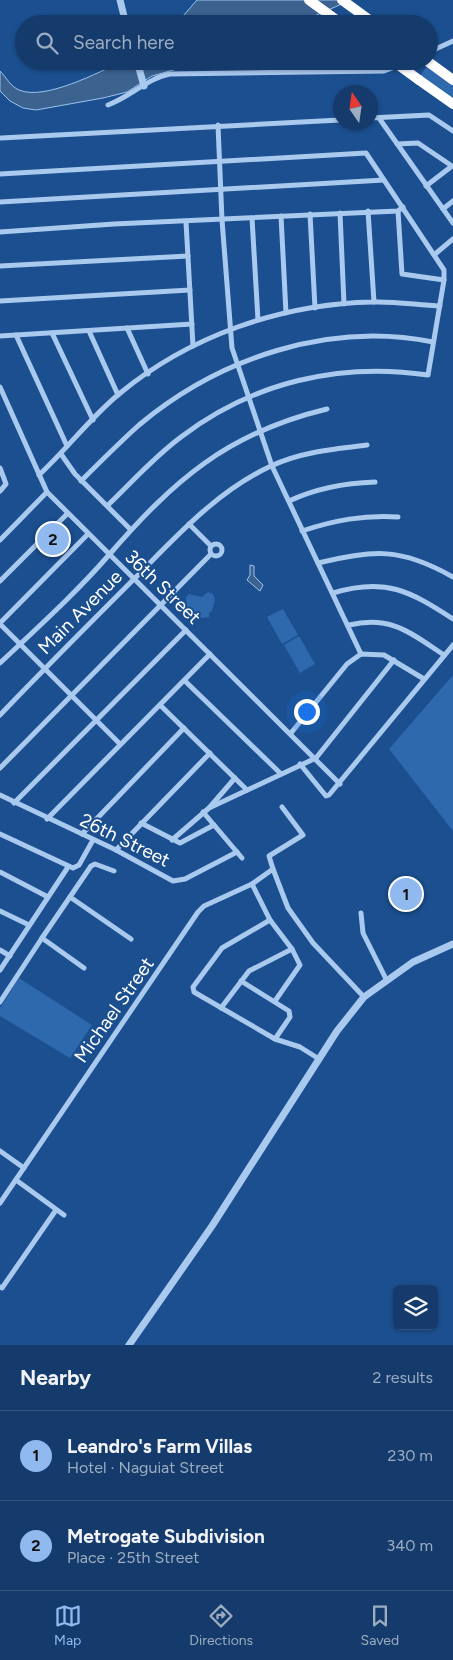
<!DOCTYPE html>
<html lang="en">
<head>
<meta charset="utf-8">
<style>
	body { margin:0; font-family:Figtree,sans-serif; background:#214673; color:#f1f3f6 }
	.controls { position:absolute; right:15px; bottom:15px; display:grid; overflow:hidden; border-radius:8px; box-shadow:0 1px 4px #0004 }
	.controls button { width:45px; height:45px; display:grid; place-items:center; padding:0; border:0; border-bottom:1px solid #33557e; background:#143b6b; color:#f1f3f6; font:25px sans-serif }
	.compass { position:absolute; left:333px; top:85px; width:45px; height:45px; border-radius:50%; background:#143b6b; box-shadow:0 1px 4px #0004; rotate:347deg }
	.you { position:absolute; left:306px; top:711px; width:18px; height:18px; margin:-12px; border:4px solid #fff; border-radius:50%; background:#1a73e8; box-shadow:0 0 0 8px #1a73e833 }
	.badge { display:grid; place-items:center; width:32px; height:32px; border-radius:50%; background:#90b9f0; color:#111; font-size:16px; font-weight:700 }
	.pin { position:absolute; translate:-50% -50%; border:2px solid #fff; box-shadow:0 1px 5px #0006 }
	.list { margin:0; padding:0; list-style:none }
	h2 { display:flex; justify-content:space-between; align-items:center; height:65px; margin:0; padding:0 20px; font-size:21px }
	h2 small { font-size:16px; font-weight:400; color:#9dadc1 }
	.list li { display:grid; grid-template-columns:32px 1fr auto; gap:15px; align-items:center; box-sizing:border-box; height:90px; padding:0 20px; border-top:1px solid #33557e }
	.list b { display:block; font-size:19px; white-space:nowrap }
	.list p { margin:0; font-size:16px; white-space:nowrap; color:#9dadc1 }
	.list em { font-size:16px; font-style:normal; color:#9dadc1 }
	.icon { flex:none; width:28px; height:28px; fill:none; stroke:currentColor; stroke-width:2; stroke-linecap:round; stroke-linejoin:round }
	.map { position:relative; flex:none; width:453px; height:1345px; overflow:hidden }
	.search { position:absolute; background:#143b6b; box-shadow:0 1px 4px #0004; left:15px; right:15px; top:15px; height:55px; display:flex; align-items:center; gap:12px; box-sizing:border-box; padding:0 18px; border-radius:28px; color:#9dadc1; font-size:19px }
	.sheet { height:245px; background:#143b6b }
	nav { display:flex; justify-content:space-around; align-items:center; box-sizing:border-box; height:70px; border-top:1px solid #33557e; background:#143b6b; font-size:14px; color:#9dadc1 }
	nav a { display:grid; justify-items:center; gap:2px }
	nav .on { color:#90b9f0 }
	.map>svg:first-child { display:block }
</style>
</head>
<body>
<div class="map">
<svg width="453" height="1345" viewBox="0 0 453 1345">
	<rect width="100%" height="100%" fill="#1b4f8f"/>
	<g fill="#2e69ad">
		<path d="M426 67 453 86V99L420 76Z"/>
		<path d="M208 592 213 594 215 599 212 611 209 613V617L197 619 187 616 186 597 189 594 202 597Z"/>
		<path d="M283 609 298 635 282 644 267 617Z"/>
		<path d="M299 636 315 664 300 673 284 645Z"/>
		<path d="M453 675V831L389 749Z"/>
		<path d="M19 978 92 1025 70 1058 0 1016V1008Z"/>
	</g>
	<g fill="#3c6290" stroke="#9cc4f0">
		<path d="M197 0H351L296 24H176Z"/>
		<path d="M123 61H205L152 76 127 92 103 98 36 110 23 108 10 101 0 91V71C7 78 10 86 19 90 45 101 99 72 123 61Z"/>
		<path d="M250 565 254 566V576L263 585 260 591 247 580 250 575Z"/>
	</g>
	<g fill="none" stroke-linecap="round" stroke-linejoin="round">
		<g stroke="#a9c9ee" stroke-width="5">
			<path d="M429 52 453 41"/>
			<path d="M108 105C130 97 148 78 170 74L384 71 411 61"/>
			<path d="M370 118 429 115 453 131"/>
			<path d="M379 118 453 223"/>
			<path d="M218 125 222 220 232 348 272 466 361 654"/>
			<path d="M1 138 340 120"/>
			<path d="M397 144 418 143 452 166 426 186"/>
			<path d="M0 174 366 153 444 270V280L428 375C340 362 253 382 181 437 154 457 132 482 108 505"/>
			<path d="M0 202 384 180"/>
			<path d="M443 209 453 201"/>
			<path d="M368 211 374 302"/>
			<path d="M398 211 402 274 444 280"/>
			<path d="M340 213 344 304"/>
			<path d="M310 214 315 308"/>
			<path d="M281 216 286 313"/>
			<path d="M252 218 258 320"/>
			<path d="M186 222 193 346"/>
			<path d="M0 232 114 224 398 211 403 207"/>
			<path d="M434 255 453 239"/>
			<path d="M0 266 188 256"/>
			<path d="M0 301 190 290"/>
			<path d="M127 328 148 374"/>
			<path d="M89 331 118 395"/>
			<path d="M52 333 93 420"/>
			<path d="M16 335 67 446"/>
			<path d="M0 336 192 324"/>
			<path d="M0 387 47 492 340 784"/>
			<path d="M61 454 75 474 130 529"/>
			<path d="M0 468 6 484 0 491"/>
			<path d="M39 475C67 449 90 418 119 394 189 336 281 304 372 302 394 301 417 305 440 306"/>
			<path d="M81 481C100 462 119 443 139 425 219 358 329 321 433 342"/>
			<path d="M289 501C317 488 344 483 375 482"/>
			<path d="M189 524 210 545"/>
			<path d="M302 531C335 520 363 515 398 517"/>
			<path d="M0 540 47 492"/>
			<circle cx="216" cy="550" r="6"/>
			<path d="M318 563C375 550 400 547 453 577"/>
			<path d="M0 581 67 514"/>
			<path d="M333 593C385 577 410 591 453 619"/>
			<path d="M0 623 88 534"/>
			<path d="M0 624 120 744"/>
			<path d="M349 625C391 615 411 633 444 655"/>
			<path d="M0 663C36 629 75 594 108 556 174 480 227 433 327 409"/>
			<path d="M185 681 280 773"/>
			<path d="M160 705 247 790"/>
			<path d="M0 715C43 670 87 626 131 582 174 539 215 492 271 466 301 452 334 449 367 445"/>
			<path d="M291 733 347 664 361 654 384 655 424 679"/>
			<path d="M300 764 326 796 329 795 453 645"/>
			<path d="M0 768 211 554"/>
			<path d="M0 795 116 850 173 881 185 879 237 852"/>
			<path d="M14 803 186 630"/>
			<path d="M209 808 316 758 394 660"/>
			<path d="M203 812 242 858"/>
			<path d="M47 819 210 654"/>
			<path d="M141 823 180 843 214 825"/>
			<path d="M0 834 73 868 79 865 93 840"/>
			<path d="M82 834 184 728"/>
			<path d="M172 840 209 808 235 778"/>
			<path d="M116 850 210 753"/>
			<path d="M273 869 269 856 303 835 282 807"/>
			<path d="M0 872 48 897"/>
			<path d="M252 884 270 920 292 949 300 965 275 1001"/>
			<path d="M70 897 131 939"/>
			<path d="M0 911 29 925"/>
			<path d="M361 913 363 933 386 979"/>
			<path d="M270 920 222 948 193 987 194 992 275 1039 300 1047 319 1059"/>
			<path d="M42 938 91 866 95 864 114 871"/>
			<path d="M0 950 10 956"/>
			<path d="M0 970 68 867"/>
			<path d="M241 981 289 1011 290 1017 275 1039"/>
			<path d="M0 1002 42 938 84 968"/>
			<path d="M221 1008 249 971 292 949"/>
			<path d="M0 1151 24 1168"/>
			<path d="M16 1180 64 1215"/>
			<path d="M0 1203 198 912 204 906 252 884 273 869 288 908 313 943 364 997"/>
			<path d="M0 1287 2 1288 56 1210"/>
		</g>
		<g stroke="#a9c9ee" stroke-width="7">
			<path d="M120 0 126 24"/>
			<path d="M137 61 144 86"/>
			<path d="M129 1345 212 1226 337 1031 364 997 413 962 453 944"/>
		</g>
		<g stroke="#fff" stroke-width="10">
			<path d="M309 0 342 24"/>
			<path d="M342 0 375 24"/>
			<path d="M427 61 453 80"/>
			<path d="M419 80 453 104"/>
		</g>
		<path stroke="#fff" stroke-width="10" d="M393 61 419 80"/>
	</g>
	<g text-anchor="middle" dominant-baseline="central" stroke-width="4" stroke-linejoin="round" paint-order="stroke">
		<g font-size="19" fill="#fff" stroke="#1b4f8f">
			<text transform="translate(163 587) rotate(44)">36th Street</text>
			<text transform="translate(80 612) rotate(-45)">Main Avenue</text>
			<text transform="translate(125 840) rotate(26)">26th Street</text>
			<text transform="translate(114 1010) rotate(-55)">Michael Street</text>
		</g>
	</g>
</svg>
<div class="controls">
<button><svg class="icon" aria-label="layers" viewBox="0 0 24 24"><path d="M12 4l9 5-9 5-9-5zM3 14l9 5 9-5"/></svg></button>
</div>
<svg class="compass" viewBox="-18 -18 36 36"><path d="M0-13l5 13h-10z" fill="#e53935"/><path d="M0 13l5-13h-10z" fill="#9dadc1"/></svg>
<div class="you"></div>
<div class="pin badge" style="left:406px;top:894px">1</div>
<div class="pin badge" style="left:53px;top:539px">2</div>
<div class="search"><svg class="icon" aria-label="search" viewBox="0 0 24 24"><circle cx="10" cy="10" r="6"/><path d="M15 15l6 6"/></svg>Search here</div>
</div>
<section class="sheet">
<h2>Nearby<small>2 results</small></h2>
<ul class="list">
<li><span class="badge">1</span><div><b>Leandro's Farm Villas</b><p>Hotel · Naguiat Street</p></div><em>230 m</em></li>
<li><span class="badge">2</span><div><b>Metrogate Subdivision</b><p>Place · 25th Street</p></div><em>340 m</em></li>
</ul>
</section>
<nav>
<a class="on"><svg class="icon" aria-label="map" viewBox="0 0 24 24"><path d="M3 6l6-2 6 2 6-2v14l-6 2-6-2-6 2zM9 4v14M15 6v14"/></svg>Map</a>
<a><svg class="icon" aria-label="directions" viewBox="0 0 24 24"><path d="M12 3l9 9-9 9-9-9zM9 14v-3h6M13 9l2 2-2 2"/></svg>Directions</a>
<a><svg class="icon" aria-label="saved" viewBox="0 0 24 24"><path d="M7 4h10v16l-5-4-5 4z"/></svg>Saved</a>
</nav>
</body>
</html>
